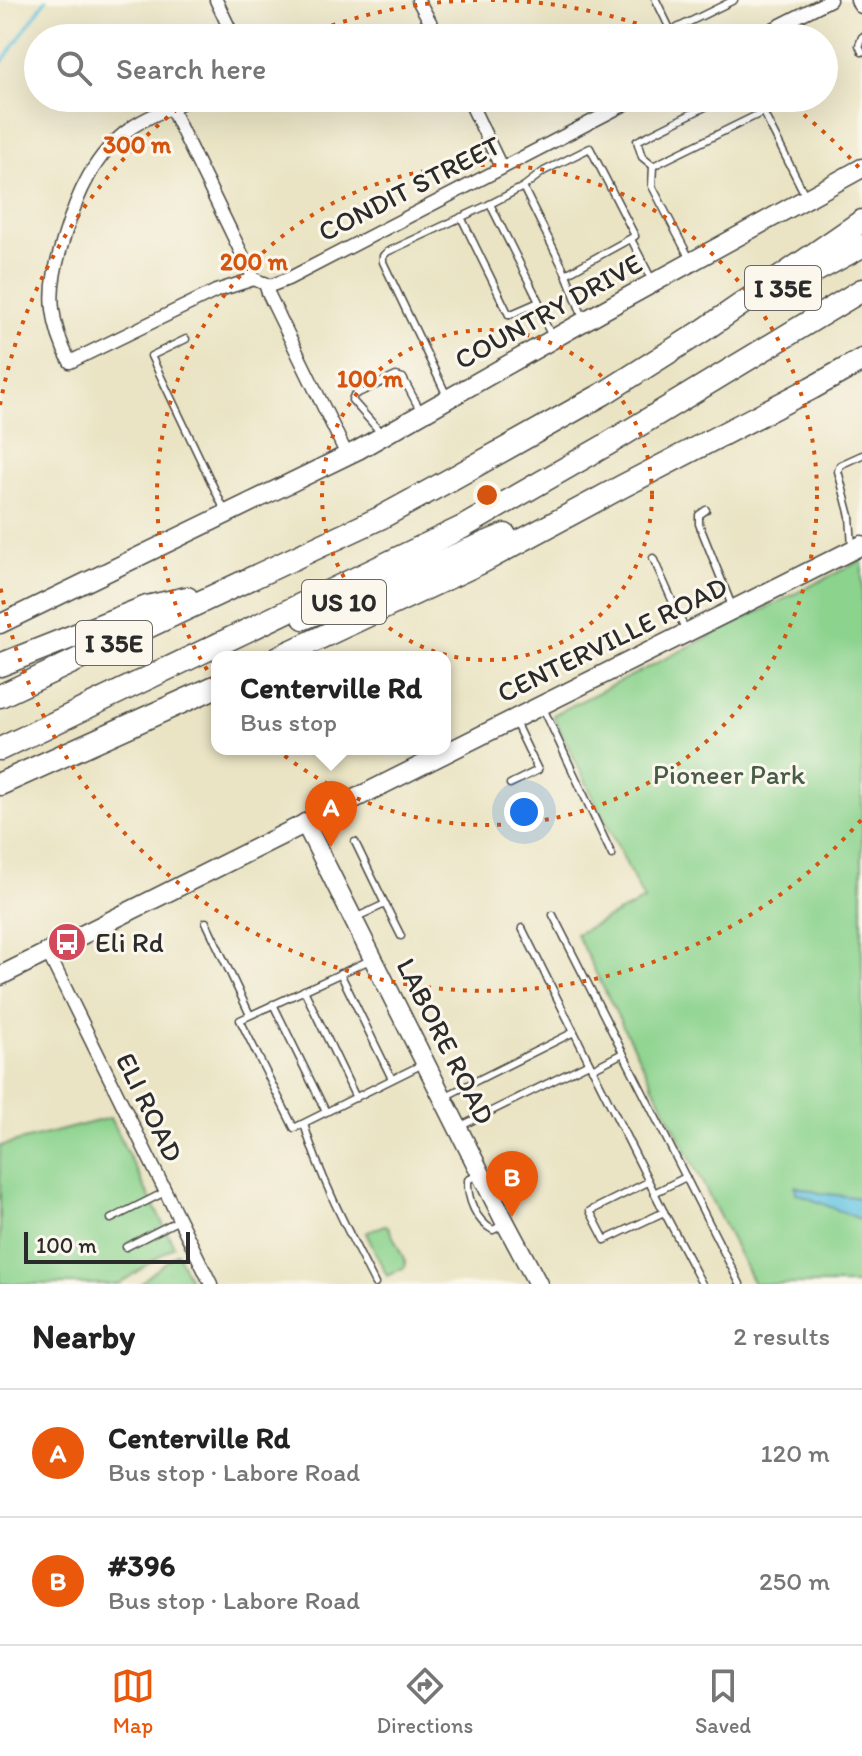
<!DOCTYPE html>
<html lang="en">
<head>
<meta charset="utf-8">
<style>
	body { margin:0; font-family:Itim,sans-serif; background:#f6f6f6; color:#222 }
	.scale { position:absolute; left:24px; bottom:20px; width:166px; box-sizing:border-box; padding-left:8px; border:4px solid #2b2b2b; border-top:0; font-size:22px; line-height:28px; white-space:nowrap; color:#2b2b2b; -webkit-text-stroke:6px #fbf7ec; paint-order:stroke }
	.you { position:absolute; left:524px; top:812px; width:28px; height:28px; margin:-20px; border:6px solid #fff; border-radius:50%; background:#1a73e8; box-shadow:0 0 0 12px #1a73e833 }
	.badge { display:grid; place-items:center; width:52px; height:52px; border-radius:50%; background:#ea580c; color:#fff; font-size:26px; font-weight:700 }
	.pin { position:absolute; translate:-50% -66px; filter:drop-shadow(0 2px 4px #0008) }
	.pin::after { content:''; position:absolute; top:42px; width:28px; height:24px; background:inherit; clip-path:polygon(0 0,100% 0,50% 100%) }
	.popup { position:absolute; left:211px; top:651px; width:240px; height:104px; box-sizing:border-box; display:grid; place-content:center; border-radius:16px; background:#fff; filter:drop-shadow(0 2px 6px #0005); font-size:26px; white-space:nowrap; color:#767676 }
	.popup b { font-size:30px; color:#222 }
	.popup::after { content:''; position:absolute; left:50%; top:100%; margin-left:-16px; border:16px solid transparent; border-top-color:#fff }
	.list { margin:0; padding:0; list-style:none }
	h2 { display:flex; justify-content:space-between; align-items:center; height:104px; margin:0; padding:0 32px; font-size:34px }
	h2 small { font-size:26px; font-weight:400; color:#767676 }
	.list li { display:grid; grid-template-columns:52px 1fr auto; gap:24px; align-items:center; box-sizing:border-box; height:128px; padding:0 32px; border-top:2px solid #e0e0e0 }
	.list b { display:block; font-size:30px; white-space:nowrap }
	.list p { margin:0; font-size:26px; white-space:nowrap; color:#767676 }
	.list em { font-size:26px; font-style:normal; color:#767676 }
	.icon { flex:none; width:44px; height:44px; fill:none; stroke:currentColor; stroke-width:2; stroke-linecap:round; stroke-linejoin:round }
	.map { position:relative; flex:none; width:862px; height:1284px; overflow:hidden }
	.search { position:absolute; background:#fff; box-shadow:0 8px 32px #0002; left:24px; right:24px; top:24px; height:88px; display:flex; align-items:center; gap:20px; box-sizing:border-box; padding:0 28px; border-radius:44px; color:#767676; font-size:30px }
	.sheet { height:360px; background:#fff }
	nav { display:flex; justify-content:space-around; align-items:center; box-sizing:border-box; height:112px; border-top:2px solid #e0e0e0; background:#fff; font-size:22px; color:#767676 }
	nav a { display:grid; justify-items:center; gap:4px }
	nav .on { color:#ea580c }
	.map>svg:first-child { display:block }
</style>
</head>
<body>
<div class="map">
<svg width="862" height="1284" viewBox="0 0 862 1284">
	<rect width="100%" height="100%" fill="#fbf7ec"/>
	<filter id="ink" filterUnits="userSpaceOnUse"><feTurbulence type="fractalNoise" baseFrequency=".0125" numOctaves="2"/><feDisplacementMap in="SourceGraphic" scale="16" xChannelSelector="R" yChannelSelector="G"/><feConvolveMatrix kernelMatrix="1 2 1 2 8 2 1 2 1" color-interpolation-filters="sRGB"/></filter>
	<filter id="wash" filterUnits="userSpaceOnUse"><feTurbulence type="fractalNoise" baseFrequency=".006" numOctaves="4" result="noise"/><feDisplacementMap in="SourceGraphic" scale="32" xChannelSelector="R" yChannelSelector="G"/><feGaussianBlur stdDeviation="1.8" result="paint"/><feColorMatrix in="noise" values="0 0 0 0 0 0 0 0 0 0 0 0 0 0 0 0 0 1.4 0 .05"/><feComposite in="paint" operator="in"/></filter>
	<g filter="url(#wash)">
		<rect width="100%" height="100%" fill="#eae4c4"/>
		<g fill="#8cd38e" stroke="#5c7f5c" stroke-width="2">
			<path d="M862 560V1284H754L576 934 644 900 553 715Z"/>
			<path d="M110 1118 174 1246 119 1284H0V1146Z"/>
			<path d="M384 1225 388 1226 406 1263 405 1267 387 1276 366 1233Z"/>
			<path d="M177 1253 192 1284H141L145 1279Z"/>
		</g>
		<path fill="#63c4e1" stroke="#477886" stroke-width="2" d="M795 1186 820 1193 862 1198V1220L796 1193Z"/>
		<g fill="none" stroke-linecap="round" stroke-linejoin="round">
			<path stroke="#63c4e1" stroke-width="3" d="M0 65 46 0"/>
		</g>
	</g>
	<g filter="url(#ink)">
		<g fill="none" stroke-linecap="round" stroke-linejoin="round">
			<g stroke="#484742" stroke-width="9">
				<g id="lane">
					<path d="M656 0 671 31 734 0"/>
					<path d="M862 37 859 45 862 52"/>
					<path d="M723 98 637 141 642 157 653 166 763 112"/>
					<path d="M756 98 805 195"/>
					<path d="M653 166 652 186 691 261"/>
					<path d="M523 187 544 171 590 148 635 236 566 274"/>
					<path d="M490 204 523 187 566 274 584 320"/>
					<path d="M631 239 653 282"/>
					<path d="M535 304 552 336"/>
					<path d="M186 339 151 356 225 511"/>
					<path d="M446 394 383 262V256L387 252 490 204 539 302 509 315 461 217"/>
					<path d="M382 434 352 400 354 395 396 376 403 378 420 410"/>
					<path d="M706 510 699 515V524L732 606"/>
					<path d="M852 547 850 516 838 471 840 465 862 455"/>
					<path d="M653 558 685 629"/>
					<path d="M543 708 612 855"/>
					<path d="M510 784 538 770 515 722"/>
					<path d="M355 842 385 904 357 917"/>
					<path d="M385 904 401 936"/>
					<path d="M553 915 740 1284"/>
					<path d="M206 922 250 1015"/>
					<path d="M522 928 664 1212 702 1284"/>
					<path d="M370 960 240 1020 294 1128 423 1064"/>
					<path d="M340 973 392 1079"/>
					<path d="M304 990 356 1098"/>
					<path d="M273 1004 326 1112"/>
					<path d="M592 1069 623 1053"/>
					<path d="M444 1097 574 1032"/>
					<path d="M304 1124C320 1178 349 1233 375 1284"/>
					<path d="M461 1126 589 1063"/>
					<path d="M477 1175 468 1180C467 1199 476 1221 493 1230L503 1225"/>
					<path d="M648 1182 590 1211 605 1240 664 1212"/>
					<path d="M654 1193 686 1177"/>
					<path d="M111 1219 165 1192"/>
					<path d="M126 1247 179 1220"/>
				</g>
			</g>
			<g stroke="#484742" stroke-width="15">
				<g id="street">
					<path d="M216 0 234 38"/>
					<path d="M418 0 439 38"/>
					<path d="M755 38 830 0"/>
					<path d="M192 98C172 108 149 115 131 128 94 154 77 195 64 237 57 261 50 284 53 309 55 328 61 345 70 362L216 291 254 279 270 286 288 279 637 98"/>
					<path d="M468 98 501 167"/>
					<path d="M171 108 254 279"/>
					<path d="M265 283 268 293 347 455"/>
					<path d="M47 951 211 1284"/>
				</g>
			</g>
			<g stroke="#484742" stroke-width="21">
				<g id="secondary">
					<path d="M860 0 862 4"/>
					<path d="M0 624 358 450 604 310 862 168"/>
					<path d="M305 823 506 1224 538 1284"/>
					<path d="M0 976 862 545"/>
				</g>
			</g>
			<g stroke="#484742" stroke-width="25">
				<g id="highway">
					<path d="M793 283 862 246"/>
					<path d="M304 618 505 535"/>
					<path d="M279 657 482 562 621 487 812 388 862 360"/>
					<path d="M0 665 147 607 187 598"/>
					<path d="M0 696 380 518 455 477 603 394 704 330 862 221"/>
					<path d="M0 749 463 527 606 445 862 290"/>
					<path d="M0 784 217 686"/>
				</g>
			</g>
			<use href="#lane" stroke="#fff" stroke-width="6"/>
			<use href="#street" stroke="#fff" stroke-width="12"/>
			<use href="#secondary" stroke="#fff" stroke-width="18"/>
			<use href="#highway" stroke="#fff" stroke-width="22"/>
		</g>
	</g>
	<g fill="none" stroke="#d5540f" stroke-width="4" stroke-dasharray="4 8">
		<circle cx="487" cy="495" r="165"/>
		<circle cx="487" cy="495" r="330"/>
		<path d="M861 820A495 495 0 0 1 0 585M0 405A495 495 0 0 1 189 100M298 38A495 495 0 0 1 483 0M491 0A495 495 0 0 1 676 38M785 100A495 495 0 0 1 861 170"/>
	</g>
	<defs>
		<g id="bus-disc" transform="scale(2)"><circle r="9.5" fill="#d1495b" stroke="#fbf7ec"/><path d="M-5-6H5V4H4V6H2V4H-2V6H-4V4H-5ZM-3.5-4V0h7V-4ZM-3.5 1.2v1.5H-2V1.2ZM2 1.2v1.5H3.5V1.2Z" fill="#fff"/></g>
	</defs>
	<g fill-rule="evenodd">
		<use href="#bus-disc" x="67" y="942"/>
	</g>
	<g text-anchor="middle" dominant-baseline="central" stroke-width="6" stroke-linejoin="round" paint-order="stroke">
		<g fill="#fbf7ec" stroke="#696865" stroke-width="2">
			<rect x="745" y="266" width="76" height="44" rx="6"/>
			<rect x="302" y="580" width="84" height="44" rx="6"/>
			<rect x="76" y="621" width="76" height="44" rx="6"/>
		</g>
		<g font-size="26" font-weight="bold" fill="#2b2b2b">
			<text x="783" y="288">I 35E</text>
			<text x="344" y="602">US 10</text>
			<text x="114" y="643">I 35E</text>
		</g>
		<g font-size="28" fill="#2b2b2b" stroke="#fbf7ec">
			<text transform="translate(409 188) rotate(-27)">CONDIT STREET</text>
			<text transform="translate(548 311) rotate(-29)">COUNTRY DRIVE</text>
			<text transform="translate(612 639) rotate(-26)">CENTERVILLE ROAD</text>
			<text transform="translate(446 1041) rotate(63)">LABORE ROAD</text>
			<text transform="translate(150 1107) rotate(64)">ELI ROAD</text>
		</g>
		<g font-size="28" fill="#485d49" stroke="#fbf7ec">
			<text x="729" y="774">Pioneer Park</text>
		</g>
		<g font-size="28" fill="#2b2b2b" stroke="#fbf7ec" text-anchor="start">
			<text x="95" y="942">Eli Rd</text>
		</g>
	</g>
	<circle cx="487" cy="495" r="12" fill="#d5540f" stroke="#fbf7ec" stroke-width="4"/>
	<g font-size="24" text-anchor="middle" font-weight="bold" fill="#d5540f" stroke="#fbf7ec" stroke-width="6" stroke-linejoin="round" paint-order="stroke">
		<text x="137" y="153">300 m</text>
		<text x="254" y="270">200 m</text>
		<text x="370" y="387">100 m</text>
	</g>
</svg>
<div class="scale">100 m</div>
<div class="you"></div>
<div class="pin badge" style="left:331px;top:847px">A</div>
<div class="popup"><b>Centerville Rd</b>Bus stop</div>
<div class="pin badge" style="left:512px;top:1217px">B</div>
<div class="search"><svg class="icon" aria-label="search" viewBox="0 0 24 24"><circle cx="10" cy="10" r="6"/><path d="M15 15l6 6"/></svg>Search here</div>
</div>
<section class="sheet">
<h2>Nearby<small>2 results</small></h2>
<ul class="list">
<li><span class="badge">A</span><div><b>Centerville Rd</b><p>Bus stop · Labore Road</p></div><em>120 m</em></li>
<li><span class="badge">B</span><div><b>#396</b><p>Bus stop · Labore Road</p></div><em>250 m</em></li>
</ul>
</section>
<nav>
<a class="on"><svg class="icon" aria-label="map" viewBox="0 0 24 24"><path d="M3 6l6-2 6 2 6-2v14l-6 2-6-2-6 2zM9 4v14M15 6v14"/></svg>Map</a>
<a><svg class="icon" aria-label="directions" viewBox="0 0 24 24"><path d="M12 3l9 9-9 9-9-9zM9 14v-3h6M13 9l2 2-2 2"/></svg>Directions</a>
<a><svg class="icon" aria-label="saved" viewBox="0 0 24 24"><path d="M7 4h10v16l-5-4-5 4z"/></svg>Saved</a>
</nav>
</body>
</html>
